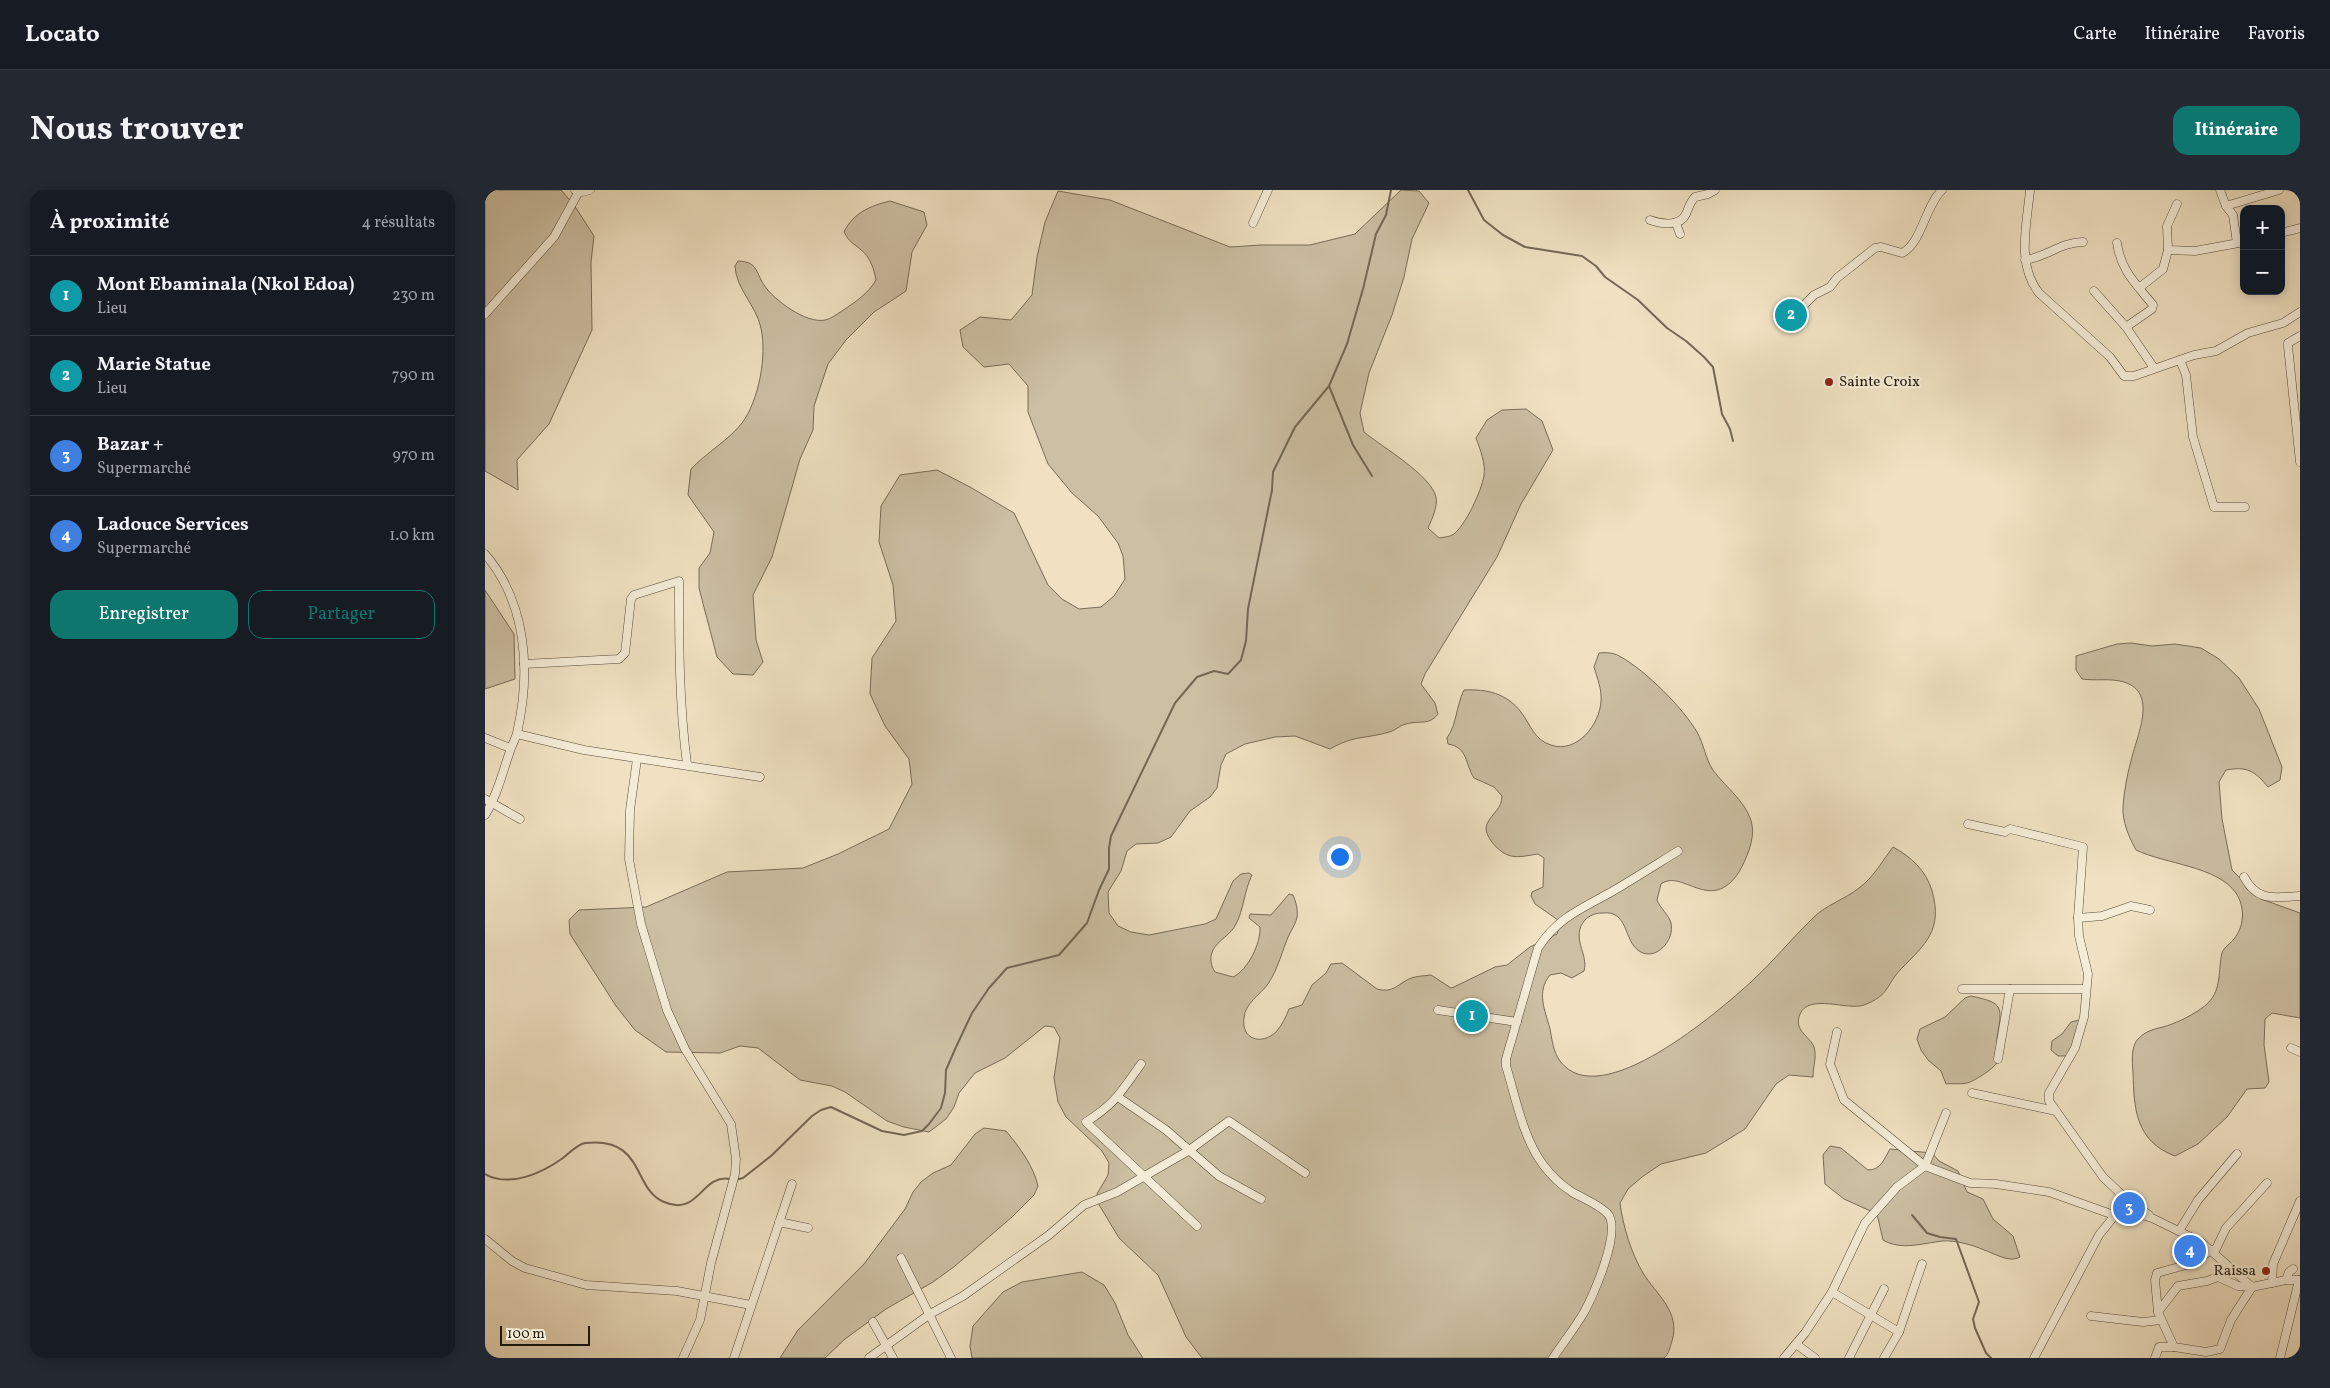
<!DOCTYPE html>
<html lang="fr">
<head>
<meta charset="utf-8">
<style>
	body { margin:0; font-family:Vollkorn,serif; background:#242831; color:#f1f3f6 }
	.controls { position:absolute; right:15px; top:15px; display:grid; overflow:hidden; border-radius:10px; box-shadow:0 2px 12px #0003 }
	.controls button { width:45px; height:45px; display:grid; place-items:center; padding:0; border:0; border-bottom:1px solid #363941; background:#171b24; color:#f1f3f6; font:25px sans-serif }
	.scale { position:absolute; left:15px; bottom:12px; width:90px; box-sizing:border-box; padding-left:5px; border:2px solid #23190c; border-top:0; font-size:14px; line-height:18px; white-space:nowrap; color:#23190c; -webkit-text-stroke:4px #f5ecd7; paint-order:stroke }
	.you { position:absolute; left:854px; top:666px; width:18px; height:18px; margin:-12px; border:4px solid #fff; border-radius:50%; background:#1a73e8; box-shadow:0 0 0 8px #1a73e833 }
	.badge { display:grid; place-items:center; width:32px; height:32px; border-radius:50%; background:#0f766e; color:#fff; font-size:16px; font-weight:700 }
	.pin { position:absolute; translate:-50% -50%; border:2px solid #fff; box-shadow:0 1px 5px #0006 }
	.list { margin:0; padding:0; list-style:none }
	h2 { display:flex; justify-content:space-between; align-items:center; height:65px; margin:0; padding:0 20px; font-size:21px }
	h2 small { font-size:16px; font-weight:400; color:#9ea1a6 }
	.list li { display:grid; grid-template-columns:32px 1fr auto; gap:15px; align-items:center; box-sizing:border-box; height:80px; padding:0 20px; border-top:1px solid #363941 }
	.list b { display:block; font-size:19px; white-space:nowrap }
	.list p { margin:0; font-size:16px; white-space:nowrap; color:#9ea1a6 }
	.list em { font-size:16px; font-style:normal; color:#9ea1a6 }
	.actions { display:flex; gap:10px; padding:15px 20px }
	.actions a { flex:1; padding:11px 0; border:1px solid #0f766e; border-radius:15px; text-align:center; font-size:18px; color:#0f766e }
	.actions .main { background:#0f766e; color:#fff }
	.map { position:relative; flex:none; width:1815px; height:1168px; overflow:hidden; border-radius:15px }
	header { display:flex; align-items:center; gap:30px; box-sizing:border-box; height:70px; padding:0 25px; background:#171b24; border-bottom:1px solid #363941 }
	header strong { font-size:24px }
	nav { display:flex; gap:28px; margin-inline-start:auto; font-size:18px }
	.intro { display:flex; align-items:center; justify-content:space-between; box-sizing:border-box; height:120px; padding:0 30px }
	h1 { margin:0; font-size:35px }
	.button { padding:12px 22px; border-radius:15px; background:#0f766e; color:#fff; font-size:18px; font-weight:700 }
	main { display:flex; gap:30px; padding:0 30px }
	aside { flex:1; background:#171b24; border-radius:15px; box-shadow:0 2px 12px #0003 }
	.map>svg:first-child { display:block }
</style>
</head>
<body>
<header>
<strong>Locato</strong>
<nav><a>Carte</a><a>Itinéraire</a><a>Favoris</a></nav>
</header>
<div class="intro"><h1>Nous trouver</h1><a class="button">Itinéraire</a></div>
<main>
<aside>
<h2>À proximité<small>4 résultats</small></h2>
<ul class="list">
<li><span class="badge" style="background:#0f9aa8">1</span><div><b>Mont Ebaminala (Nkol Edoa)</b><p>Lieu</p></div><em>230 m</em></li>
<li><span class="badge" style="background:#0f9aa8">2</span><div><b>Marie Statue</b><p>Lieu</p></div><em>790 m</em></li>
<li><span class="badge" style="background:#3f7fe0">3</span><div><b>Bazar +</b><p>Supermarché</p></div><em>970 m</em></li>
<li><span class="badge" style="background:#3f7fe0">4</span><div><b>Ladouce Services</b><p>Supermarché</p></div><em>1.0 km</em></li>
</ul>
<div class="actions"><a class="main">Enregistrer</a><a>Partager</a></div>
</aside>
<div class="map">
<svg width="1815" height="1168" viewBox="0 0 1815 1168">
	<rect width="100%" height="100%" fill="#efe1c2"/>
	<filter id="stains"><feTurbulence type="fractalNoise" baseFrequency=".004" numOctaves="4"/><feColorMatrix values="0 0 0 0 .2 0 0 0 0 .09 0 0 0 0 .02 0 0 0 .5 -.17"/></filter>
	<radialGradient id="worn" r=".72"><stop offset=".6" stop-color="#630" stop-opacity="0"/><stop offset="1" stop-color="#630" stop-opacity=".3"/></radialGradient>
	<g fill="#ccbfa3" stroke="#786c58">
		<path d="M0 0H76L89 15 109 46 106 72 107 140 64 234 32 270 33 300 0 281Z"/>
		<path d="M916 0 934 1 944 13 927 49 919 87 907 125 884 183 875 223 879 242C897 257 946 285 951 307 953 316 947 329 943 338L954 348C959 347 965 347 969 344 981 334 996 302 999 286 1001 274 995 259 991 248L1002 230 1017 220 1041 219 1057 231 1068 260 1036 314 1012 367 940 484 936 494 950 513 953 524C944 536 934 530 921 534 915 535 910 541 904 542 881 549 869 545 845 559L810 546 790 547 760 554 741 564 736 575 732 598 725 607 705 621 686 647 673 653 651 654 642 661 636 681 623 702 624 723 633 736 646 742 664 745 720 734 731 729 748 691 756 684 764 683 767 685C759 701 759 719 751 734 746 745 733 750 728 760 724 768 726 776 730 782L748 787C763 780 776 753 775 737L764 728 765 724 786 725 804 704 808 705C811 712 813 719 812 727 811 733 807 739 804 745 797 761 793 779 783 794 775 805 760 813 759 828 756 849 776 856 791 842 797 835 801 827 804 819L817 815 827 795 841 783 846 774 857 773 892 799C907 803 911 796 922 790 929 786 938 786 946 785L966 798 969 797 1010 777 1022 775 1045 757 1072 744 1075 735 1073 730 1050 714 1046 706 1047 702 1058 697 1059 668 1053 664C1045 665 1034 668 1026 666 1015 664 997 645 1002 634 1007 623 1017 619 1017 606L1009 597 989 588C980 574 983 557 963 554L962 548C972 534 971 516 979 500 1002 499 1021 503 1036 522 1046 535 1049 550 1066 555 1092 564 1115 534 1116 511 1117 500 1112 487 1109 477L1114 463C1122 462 1130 463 1136 467 1161 481 1198 518 1212 542 1219 554 1220 568 1228 580 1241 598 1263 613 1267 635 1270 649 1261 670 1254 682 1226 725 1197 678 1176 694L1172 710C1175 718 1184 725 1186 733 1190 750 1171 772 1154 761 1138 750 1144 720 1117 723 1111 723 1105 725 1100 730 1085 747 1104 764 1099 781L1087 788 1076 783 1065 785C1051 802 1060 820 1065 839 1067 849 1068 862 1075 871 1115 925 1235 820 1266 792 1288 772 1306 749 1327 729 1340 715 1359 710 1374 698 1388 688 1398 670 1408 657 1426 667 1441 680 1447 701 1458 739 1441 754 1416 779 1400 796 1405 805 1379 815 1363 821 1324 803 1315 824 1308 841 1325 846 1329 857 1332 867 1328 876 1328 887L1304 885 1291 894 1260 939 1221 963 1176 974 1157 987 1143 999 1135 1013C1138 1036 1146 1063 1158 1083 1171 1104 1196 1122 1187 1151 1185 1157 1184 1164 1179 1168H717L701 1147 673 1085 634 1048 613 1013 612 1004 623 985 624 973 617 961 581 927 573 912 569 888 575 848 569 837 560 836 520 868 490 883 474 903 469 917 461 929 444 942 419 937 402 931 360 902 347 896 315 890 273 858 255 856 235 863 181 862 150 840 131 816 85 744 84 730 94 720 161 717 242 682 318 678 353 664 404 639 427 594 424 569 400 536 385 504 387 468 411 431 408 395 394 352 396 316 415 285 452 280 485 297 529 323 563 395 577 409 594 419 616 417 629 406 640 389 638 366 633 353 613 326 587 303 563 274 543 222V196L524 174 499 177 478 157 475 140 495 127 526 130 547 105 552 67 560 32 573 1 625 10 745 57 776 55H825L870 44Z"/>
		<path d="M405 11 439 22 442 35 427 62 421 101 389 122 361 150 343 174 329 216 328 240 315 269 287 367 268 405 271 450 278 472 268 485 248 484 232 467 214 398V378L225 363 229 342 203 305 206 279C220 264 246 248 257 233 274 210 282 166 276 138 271 115 251 99 250 76L253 71C273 72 270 81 279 95 289 110 321 134 340 130 346 129 352 124 357 121 370 112 383 104 391 90 389 79 385 66 375 59 367 52 365 53 359 42 368 23 385 16 405 11Z"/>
		<path d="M0 400 29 444 30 489 0 499Z"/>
		<path d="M1646 453 1667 456 1690 454 1716 458 1734 469 1754 488 1774 519 1797 577 1795 590 1783 597C1770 581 1762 576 1741 580L1734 592 1737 629 1747 680 1776 709 1815 723V828L1787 823 1780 829 1779 855 1784 892 1780 898 1762 899 1742 927 1713 954 1690 966C1650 951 1649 918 1648 882 1647 872 1646 856 1653 849 1663 838 1675 839 1687 834 1698 830 1715 821 1723 813 1737 799 1733 780 1737 763 1739 757 1746 753 1749 749 1760 735 1760 717 1751 703 1732 676 1680 674 1651 660 1644 647 1637 632 1638 616 1639 602 1642 585 1646 571 1651 547 1674 503 1639 492 1626 488 1610 491 1597 489L1591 480V466L1632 454Z"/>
		<path d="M1486 806C1520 813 1517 817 1512 848 1511 855 1515 861 1514 868 1514 876 1492 889 1485 892 1479 895 1468 893 1461 894L1456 881 1443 870 1436 860 1432 849 1435 839 1460 827 1480 808Z"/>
		<path d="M1594 830 1598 832 1584 866H1573L1566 860 1567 851 1577 844 1586 832Z"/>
		<path d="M499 938 521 941C535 958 548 975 553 996L549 1005 527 1027 470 1076 448 1092 401 1119 360 1149 340 1168H295L313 1140 379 1074 420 1019 428 1002 436 992 448 983 466 975 490 944Z"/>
		<path d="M1345 956 1356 958 1383 980C1396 980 1399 969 1405 959L1447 963 1454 971 1473 981 1482 1002 1498 1009 1508 1029 1528 1046 1535 1067C1524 1073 1511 1064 1499 1060 1488 1055 1470 1050 1458 1051 1438 1053 1416 1061 1398 1050L1393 1028 1390 1023 1359 1009 1340 994 1338 965Z"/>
		<path d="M597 1082 619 1095 630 1113 643 1145 658 1168H487L485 1156 488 1136 518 1102 537 1092Z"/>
	</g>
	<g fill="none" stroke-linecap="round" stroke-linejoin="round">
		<g stroke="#746854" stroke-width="2">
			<path d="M983 0 999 30 1018 45 1040 57 1097 66 1111 76 1120 87 1153 110 1182 138 1201 151 1219 167 1228 177 1237 224 1245 239 1248 251"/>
			<path d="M844 196 868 255 887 286"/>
			<path d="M0 984C25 998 57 983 78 968 84 963 93 954 100 953 160 946 147 999 179 1012 214 1027 216 984 245 989"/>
			<path d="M250 990 258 988 286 966 327 926 336 920 346 917 397 941 419 945 437 941 444 934 456 918 460 903 461 880 471 857 487 823 504 798 522 778 574 765 602 733 614 700 624 679V658L626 646 690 513 712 487 729 481 743 484 756 470 761 451 763 419 787 300 788 282 810 237 844 196 862 154 878 99 891 44 901 25 906 0"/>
			<path d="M1427 1025 1442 1043 1455 1047 1471 1049 1494 1112 1488 1129 1490 1138 1501 1163 1506 1168"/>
		</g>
		<g stroke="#564b3a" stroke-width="9">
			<g id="minor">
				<path d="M90 0 93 3 105 0"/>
				<path d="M1545 0C1542 34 1531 74 1554 103L1625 167 1639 186H1649L1709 165 1731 161 1763 143 1798 133 1815 122"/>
				<path d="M1735 0 1741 16 1748 25 1752 53"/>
				<path d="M1741 16 1794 0"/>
				<path d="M1165 30C1176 34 1195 37 1201 24 1204 17 1205 12 1210 7L1223 4 1230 0"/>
				<path d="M768 33 783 0"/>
				<path d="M1191 33 1195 44"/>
				<path d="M1796 43 1815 38"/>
				<path d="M1632 53C1636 81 1651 94 1668 115L1667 119 1641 137"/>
				<path d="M1683 60 1710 61 1759 52"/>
				<path d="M1540 70C1561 67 1577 52 1598 52"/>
				<path d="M1654 98 1678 79 1683 60 1682 36 1692 14"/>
				<path d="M1609 101 1641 137 1669 178"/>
				<path d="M0 124 69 47 93 3"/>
				<path d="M1313 130 1319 115 1329 105 1345 97 1352 88 1390 58 1396 57 1417 63C1437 53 1440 16 1457 0"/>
				<path d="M1815 146 1803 153V156L1815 272"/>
				<path d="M1695 170 1701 185 1708 247 1729 317H1760"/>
				<path d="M0 364C42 413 46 482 32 543 30 550 26 557 24 564 17 584 12 606 0 625"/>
				<path d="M39 474 134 469 140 463 146 409 149 405 194 391C194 452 194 513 202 574"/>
				<path d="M32 544 99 560 275 587"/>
				<path d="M0 548 25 558"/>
				<path d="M152 569 145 620 144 669 156 734 182 820 200 859 246 934 251 969 250 984 226 1073 215 1130 198 1168"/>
				<path d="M0 609 35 629"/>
				<path d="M1483 634 1520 642 1525 639 1598 657 1593 728 1594 746 1603 784 1599 827 1590 858 1564 903V911L1618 987 1637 1005 1664 1025"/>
				<path d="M1759 687C1773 713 1790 707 1815 706"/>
				<path d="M1593 728 1617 726 1646 716 1665 720"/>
				<path d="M1477 799H1601"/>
				<path d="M953 820 1032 832"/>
				<path d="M1352 842 1345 874 1359 910 1440 976 1485 993 1511 994 1564 1002 1626 1024 1650 1023 1667 1028 1716 1052 1767 1097 1801 1090H1815"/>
				<path d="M1806 858 1815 862"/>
				<path d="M1513 869 1525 799"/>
				<path d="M656 874C636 902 630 914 601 932L712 1036"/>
				<path d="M1487 903 1571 921"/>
				<path d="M633 907 681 940 734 986 776 1009"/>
				<path d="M294 1032 323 1038"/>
				<path d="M1694 1041 1713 1010 1752 964"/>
				<path d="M0 1049 27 1071 40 1078 101 1095 192 1101 266 1115"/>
				<path d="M1729 1063 1741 1038 1782 993"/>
				<path d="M416 1068 466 1168"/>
				<path d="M1733 1087 1753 1096 1767 1097 1746 1130 1735 1159 1721 1162 1689 1157 1673 1122 1693 1096 1722 1091Z"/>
				<path d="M1801 1090 1804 1082 1808 1079"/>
				<path d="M1787 1093 1788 1074 1815 1011"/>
				<path d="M1347 1102 1414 1142"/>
				<path d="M1673 1122 1670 1090 1672 1083 1708 1073 1726 1060"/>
				<path d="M1606 1126 1658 1132 1676 1130"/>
				<path d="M388 1132 408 1168"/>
				<path d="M1311 1154 1330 1168"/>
				<path d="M249 1168 307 994"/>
				<path d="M384 1168 445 1124 478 1106 564 1045 599 1015 632 1002 703 961 744 931 820 983"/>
				<path d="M1068 1168C1078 1153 1089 1139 1098 1124 1108 1107 1138 1039 1122 1023 1111 1013 1099 1009 1087 1002 1076 995 1066 985 1059 976 1038 949 1031 908 1021 876V869L1053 758C1073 727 1098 718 1128 701 1150 688 1172 674 1193 661"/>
				<path d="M1299 1168 1320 1143 1347 1102 1380 1033 1412 997 1440 976 1461 923"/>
				<path d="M1364 1168 1399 1099"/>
				<path d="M1399 1168 1414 1142 1437 1074"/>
				<path d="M1549 1168 1614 1045 1631 1024"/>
				<path d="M1670 1168 1674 1157H1689"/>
				<path d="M1795 1168 1814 1090"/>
			</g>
		</g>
		<use href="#minor" stroke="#f5ecd7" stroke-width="8"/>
	</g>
	<g fill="#8f2418" stroke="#f5ecd7" stroke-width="2">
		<circle cx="1344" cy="192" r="5"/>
		<circle cx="1781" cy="1081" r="5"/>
	</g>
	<g text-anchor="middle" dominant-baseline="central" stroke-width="4.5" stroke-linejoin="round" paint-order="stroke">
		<g font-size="15" fill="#23190c" stroke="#f5ecd7" text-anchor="start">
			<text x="1354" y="192">Sainte Croix</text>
			<text x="1771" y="1081" text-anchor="end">Raissa</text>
		</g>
	</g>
	<rect width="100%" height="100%" filter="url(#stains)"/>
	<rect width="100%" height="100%" fill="url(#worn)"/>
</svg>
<div class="controls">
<button>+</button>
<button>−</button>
</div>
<div class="scale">100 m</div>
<div class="you"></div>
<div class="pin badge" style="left:987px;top:826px;background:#0f9aa8">1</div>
<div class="pin badge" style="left:1306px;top:125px;background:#0f9aa8">2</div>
<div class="pin badge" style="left:1644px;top:1018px;background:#3f7fe0">3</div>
<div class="pin badge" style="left:1705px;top:1061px;background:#3f7fe0">4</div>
</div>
</main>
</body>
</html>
